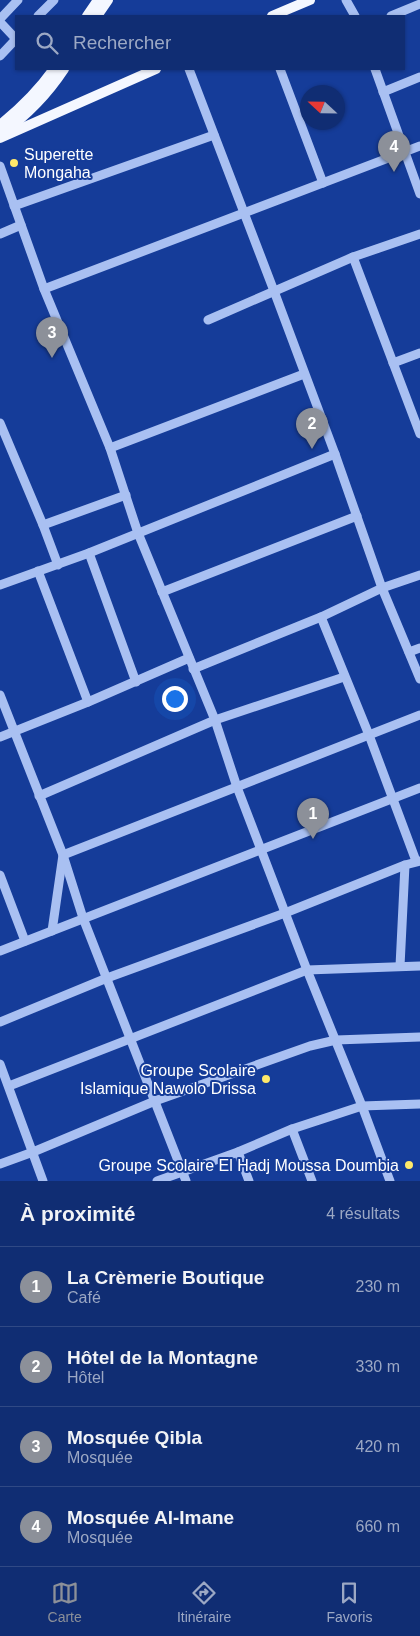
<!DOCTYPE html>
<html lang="fr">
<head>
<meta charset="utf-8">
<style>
	body { margin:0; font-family:Arial,sans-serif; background:#1e397b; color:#f1f3f6 }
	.compass { position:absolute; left:300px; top:85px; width:45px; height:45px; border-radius:50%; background:#102d73; box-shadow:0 1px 4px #0004; rotate:292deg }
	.you { position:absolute; left:174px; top:698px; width:18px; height:18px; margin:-12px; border:4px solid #fff; border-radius:50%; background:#1a73e8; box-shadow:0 0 0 8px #1a73e833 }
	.badge { display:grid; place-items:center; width:32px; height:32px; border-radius:50%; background:#8c9099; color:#fff; font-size:16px; font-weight:700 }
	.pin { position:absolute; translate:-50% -41px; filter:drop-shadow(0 1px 2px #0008) }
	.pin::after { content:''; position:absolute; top:26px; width:18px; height:15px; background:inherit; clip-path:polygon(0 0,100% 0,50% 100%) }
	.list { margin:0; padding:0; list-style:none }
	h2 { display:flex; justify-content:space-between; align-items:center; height:65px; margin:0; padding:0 20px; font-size:21px }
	h2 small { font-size:16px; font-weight:400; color:#9ca8c4 }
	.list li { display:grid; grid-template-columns:32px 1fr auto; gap:15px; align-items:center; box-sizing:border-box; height:80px; padding:0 20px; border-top:1px solid #304985 }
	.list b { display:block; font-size:19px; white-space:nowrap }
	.list p { margin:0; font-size:16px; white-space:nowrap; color:#9ca8c4 }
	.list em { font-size:16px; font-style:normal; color:#9ca8c4 }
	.icon { flex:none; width:28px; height:28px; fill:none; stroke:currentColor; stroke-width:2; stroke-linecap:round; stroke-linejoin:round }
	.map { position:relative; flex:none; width:420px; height:1181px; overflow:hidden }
	.search { position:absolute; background:#102d73; box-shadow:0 1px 4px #0004; left:15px; right:15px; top:15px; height:55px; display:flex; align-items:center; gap:12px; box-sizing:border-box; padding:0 18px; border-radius:0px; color:#9ca8c4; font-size:19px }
	.sheet { height:385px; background:#102d73 }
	nav { display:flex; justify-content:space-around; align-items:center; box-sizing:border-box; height:70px; border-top:1px solid #304985; background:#102d73; font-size:14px; color:#9ca8c4 }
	nav a { display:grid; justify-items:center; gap:2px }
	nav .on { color:#8c9099 }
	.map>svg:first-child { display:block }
</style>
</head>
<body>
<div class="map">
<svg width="420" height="1181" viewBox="0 0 420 1181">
	<rect width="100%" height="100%" fill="#153c99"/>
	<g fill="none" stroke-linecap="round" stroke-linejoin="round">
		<g stroke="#a9c0f2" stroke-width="9">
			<path d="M346 0 355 16"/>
			<path d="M38 16 54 0"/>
			<path d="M391 16 420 4"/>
			<path d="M0 19 18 0"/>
			<path d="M0 22 16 39"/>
			<path d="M0 56 16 39"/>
			<path d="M189 69 274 291 335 454 382 588 420 679"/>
			<path d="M280 69 323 183"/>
			<path d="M375 69 420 194"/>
			<path d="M383 92 420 77"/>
			<path d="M0 166 44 289 110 448 138 533 215 720 237 787 307 970 362 1106 390 1181"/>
			<path d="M14 206 214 135"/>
			<path d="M0 234 21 225"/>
			<path d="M353 257 420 434"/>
			<path d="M44 289 420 146"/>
			<path d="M208 320 353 257 420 234"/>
			<path d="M393 363 420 353"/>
			<path d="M0 423 43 525 58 565"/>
			<path d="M110 448 304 374"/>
			<path d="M43 525 126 495"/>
			<path d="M89 553 136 682"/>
			<path d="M38 571 88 702"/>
			<path d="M0 585 89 553 335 454"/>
			<path d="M162 592 357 516"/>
			<path d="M321 617 369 735 416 861"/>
			<path d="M409 652 420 648"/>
			<path d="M193 669 321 617 382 588 420 575"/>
			<path d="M0 695 63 855 83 918 186 1181"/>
			<path d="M0 737 88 702 189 658"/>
			<path d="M39 796 215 720 344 677"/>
			<path d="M0 875 25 941"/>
			<path d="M52 931 63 855 420 715"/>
			<path d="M0 951 420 788"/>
			<path d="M400 966 405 865"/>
			<path d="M0 1022 107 978 285 913 405 865 420 861"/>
			<path d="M0 1064 43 1181"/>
			<path d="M9 1086 307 970 420 966"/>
			<path d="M292 1129 312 1181"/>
			<path d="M238 1152 249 1181"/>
			<path d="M0 1164 33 1152 155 1101 310 1046 336 1040 420 1037"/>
			<path d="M157 1181 238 1152 292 1129 362 1106 420 1104"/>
		</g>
		<g stroke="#f4f7ff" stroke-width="10">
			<path d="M87 16 98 0"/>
			<path d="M97 16 108 0"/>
			<path d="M272 16 310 0"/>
			<path d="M0 125C20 109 39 90 54 69"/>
			<path d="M1 134C26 116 47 95 64 69"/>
			<path d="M0 138 156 69"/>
		</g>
	</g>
	<g fill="#ffe96a" stroke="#153c99" stroke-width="2">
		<circle cx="14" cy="163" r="5"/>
		<circle cx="266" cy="1079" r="5"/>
		<circle cx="409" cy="1165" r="5"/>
	</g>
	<g text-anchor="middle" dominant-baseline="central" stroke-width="4" stroke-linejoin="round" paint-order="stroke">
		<g font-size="16" fill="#fff" stroke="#153c99" text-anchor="end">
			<text x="24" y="154" text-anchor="start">Superette<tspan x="24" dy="18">Mongaha</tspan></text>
			<text x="256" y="1070">Groupe Scolaire<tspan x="256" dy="18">Islamique Nawolo Drissa</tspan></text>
			<text x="399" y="1165">Groupe Scolaire El Hadj Moussa Doumbia</text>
		</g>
	</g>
</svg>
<svg class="compass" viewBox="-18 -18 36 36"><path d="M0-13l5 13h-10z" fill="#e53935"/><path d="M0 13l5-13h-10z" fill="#9ca8c4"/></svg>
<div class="you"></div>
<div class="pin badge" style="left:313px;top:839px">1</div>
<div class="pin badge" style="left:312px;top:449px">2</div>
<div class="pin badge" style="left:52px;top:358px">3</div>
<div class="pin badge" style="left:394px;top:172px">4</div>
<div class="search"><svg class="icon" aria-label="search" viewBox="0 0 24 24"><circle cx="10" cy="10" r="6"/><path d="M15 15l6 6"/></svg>Rechercher</div>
</div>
<section class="sheet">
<h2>À proximité<small>4 résultats</small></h2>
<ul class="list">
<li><span class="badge">1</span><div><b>La Crèmerie Boutique</b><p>Café</p></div><em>230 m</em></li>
<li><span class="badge">2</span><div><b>Hôtel de la Montagne</b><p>Hôtel</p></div><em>330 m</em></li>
<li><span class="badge">3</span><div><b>Mosquée Qibla</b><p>Mosquée</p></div><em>420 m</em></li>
<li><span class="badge">4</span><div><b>Mosquée Al-Imane</b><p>Mosquée</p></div><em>660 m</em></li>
</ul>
</section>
<nav>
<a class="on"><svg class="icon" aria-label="map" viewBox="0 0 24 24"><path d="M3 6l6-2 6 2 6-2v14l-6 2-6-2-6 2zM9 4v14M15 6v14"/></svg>Carte</a>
<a><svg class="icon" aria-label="directions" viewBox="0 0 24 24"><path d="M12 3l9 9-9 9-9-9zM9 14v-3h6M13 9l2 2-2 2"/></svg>Itinéraire</a>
<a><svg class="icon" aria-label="saved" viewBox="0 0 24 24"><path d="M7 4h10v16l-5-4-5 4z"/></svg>Favoris</a>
</nav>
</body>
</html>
